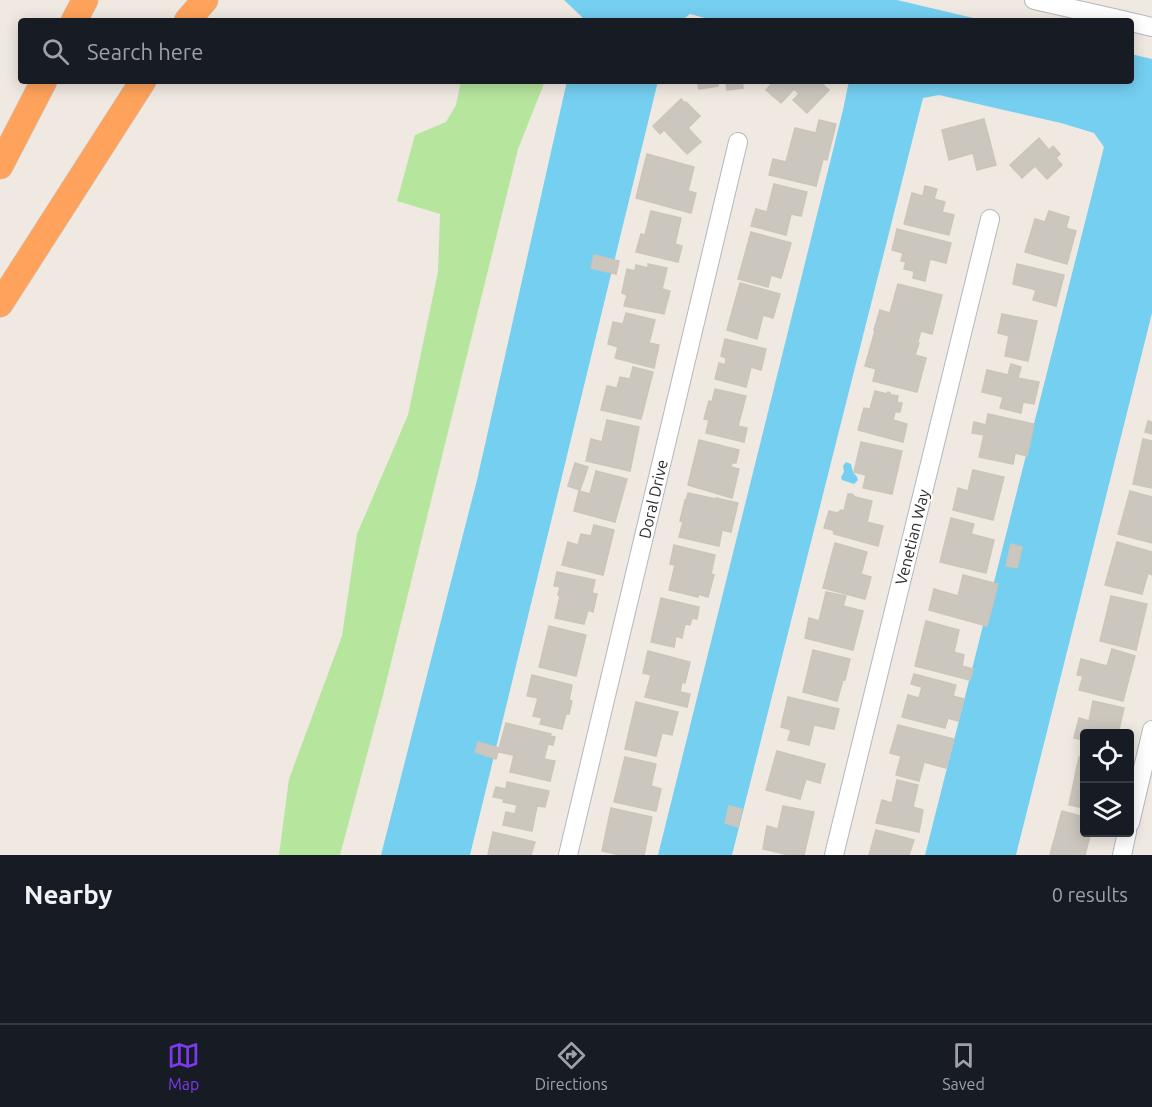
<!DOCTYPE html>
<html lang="en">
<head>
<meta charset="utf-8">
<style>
	body { margin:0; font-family:Ubuntu,sans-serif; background:#242831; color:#f1f3f6 }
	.controls { position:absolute; right:18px; bottom:18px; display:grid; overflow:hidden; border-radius:6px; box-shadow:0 3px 15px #0003 }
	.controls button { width:54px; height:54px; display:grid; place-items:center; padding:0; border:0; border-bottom:2px solid #363941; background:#171b24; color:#f1f3f6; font:30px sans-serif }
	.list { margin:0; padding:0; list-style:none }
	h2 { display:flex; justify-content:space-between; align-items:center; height:78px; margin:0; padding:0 24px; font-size:26px }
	h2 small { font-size:20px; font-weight:400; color:#9ea1a6 }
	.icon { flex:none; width:33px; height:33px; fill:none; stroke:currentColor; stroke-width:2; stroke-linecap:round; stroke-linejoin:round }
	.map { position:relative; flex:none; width:1152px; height:855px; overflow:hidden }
	.search { position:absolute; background:#171b24; box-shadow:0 3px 15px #0003; left:18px; right:18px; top:18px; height:66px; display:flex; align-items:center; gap:15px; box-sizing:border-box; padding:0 21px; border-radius:6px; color:#9ea1a6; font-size:22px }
	.sheet { height:168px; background:#171b24 }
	nav { display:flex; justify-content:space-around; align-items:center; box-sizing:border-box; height:84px; border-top:2px solid #363941; background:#171b24; font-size:16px; color:#9ea1a6 }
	nav a { display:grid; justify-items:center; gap:3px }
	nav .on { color:#7c3aed }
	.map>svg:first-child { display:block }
</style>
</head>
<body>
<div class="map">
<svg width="1152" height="855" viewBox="0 0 1152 855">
	<rect width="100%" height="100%" fill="#efe9e1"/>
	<path fill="#b6e59e" d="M461 81H545L518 149 383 695 340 855H279L289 779 342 636 357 534 408 415 438 272 440 214 397 201 415 135 446 122 456 105Z"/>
	<g fill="#75cff0">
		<path d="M564 0H897L986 21H716L690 14 681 21H581L582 17Z"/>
		<path d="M1131 54 1152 59V313L1016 855H925L1104 147 1094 133 1061 123 939 95 923 98 732 855H658L843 110 849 81H1131Z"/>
		<path d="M567 81H658L470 855H381L477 480Z"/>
		<path d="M846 462 851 464 853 472 857 477 858 480 854 484 842 480 841 477 844 472 843 466Z"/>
	</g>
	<g fill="#cbc7bf" stroke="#cbc5ba" stroke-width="1.5">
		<path d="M697 81H742L743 88 727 90 726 83H718V86L699 89Z"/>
		<path d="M774 81H819L829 90 807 113 793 100 799 94 794 89 781 103 766 90Z"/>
		<path d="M681 99 685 103 686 102 700 116 688 128 701 142 687 154 664 130 660 134 653 126Z"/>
		<path d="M984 119 996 165 977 170 973 153 949 160 942 130Z"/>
		<path d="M819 120 836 124 827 160 823 159 816 186 769 175 773 159 786 162 795 128 816 133Z"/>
		<path d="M1039 138 1049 150 1053 146 1060 154 1056 158 1062 165 1047 179 1035 166 1022 178 1010 165Z"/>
		<path d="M647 154 694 167 688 191 696 193 691 213 636 198Z"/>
		<path d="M774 184 807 192 801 216 791 214 786 235 751 226 756 209 767 212Z"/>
		<path d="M925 186 937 189 934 199 945 202 942 212 954 215 949 235 904 224 912 193 923 196Z"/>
		<path d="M651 211 681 218 675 244 682 246 678 262 636 252 641 234 645 235Z"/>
		<path d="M1049 211 1069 217 1066 228 1076 231 1067 264 1025 252 1035 219 1045 222Z"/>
		<path d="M897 229 951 243 946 263 930 259 925 281 913 278 914 271 904 269 906 262 901 261 903 253 892 250Z"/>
		<path d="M751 232 791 243 781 278 771 275 768 287 738 279Z"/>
		<path d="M594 255 619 261 616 274 591 268Z"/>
		<path d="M648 264 667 268 662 289 670 291 664 314 624 306 627 295 622 293 627 269 635 271 636 265 648 268Z"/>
		<path d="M1017 264 1064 275 1056 306 1033 300 1036 290 1013 284Z"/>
		<path d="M740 283 780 294 773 318 763 315 757 339 727 330Z"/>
		<path d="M898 284 942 295 932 334 921 331 918 341 874 330 880 310 890 313Z"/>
		<path d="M626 313 655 320 649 343 659 345 654 368 615 358 618 347 608 344 613 322 623 324Z"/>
		<path d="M1002 314 1037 321 1028 361 1005 356 1009 336 998 333Z"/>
		<path d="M875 331 919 343 915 355 926 358 917 392 873 381 876 369 865 366Z"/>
		<path d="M725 339 766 349 761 370 751 367 746 387 715 379 719 363 725 365 726 358 721 356Z"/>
		<path d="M1011 364 1021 367 1018 378 1039 382 1034 404 1023 402 1021 413 1000 408 1003 397 982 392 987 370 1008 375Z"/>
		<path d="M633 367 653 372 641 419 601 410 607 386 617 388 620 377 630 379Z"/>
		<path d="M715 389 746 396 738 426 747 428 744 442 706 433 709 420 704 419 709 401 712 402Z"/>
		<path d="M875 391 887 394 888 392 890 393 891 395 898 396 897 402 902 403 900 412H895L893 420 907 424 903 442 858 430 864 408 870 409Z"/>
		<path d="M988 414 1034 424 1027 456 1015 453 1013 464 979 457 984 435 972 433 974 422 986 425Z"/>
		<path d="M607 420 639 427 630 471 586 461 591 439 602 442Z"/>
		<path d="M1148 421 1152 422V434L1145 432Z"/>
		<path d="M1143 439 1152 441V488L1133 484Z"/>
		<path d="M699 440 739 450 736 463H732L731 467 739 469 732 498 688 485Z"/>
		<path d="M861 442 902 451 892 494 863 488 866 475 854 472Z"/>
		<path d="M575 463 588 467 580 490 568 486Z"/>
		<path d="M973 470 1004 477 993 520 953 510 958 488 968 491Z"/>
		<path d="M596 471 627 479 615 522 574 511 579 491 590 494Z"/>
		<path d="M1130 491 1152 497V543L1118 534Z"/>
		<path d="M688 493 716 499V498L738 503 731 532 722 530 719 546 679 537 683 522 680 521 685 500 686 501Z"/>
		<path d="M848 494H852L855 497 872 501 867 522 883 526 878 546 834 534 833 530 824 528 829 511 837 513 841 510 844 511Z"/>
		<path d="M951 518 974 524 971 534 994 540 986 573 940 562Z"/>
		<path d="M594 525 614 530 603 575 562 565 568 542 578 545 581 534 591 536Z"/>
		<path d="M1117 542 1152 552V575L1148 573 1142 594 1105 585Z"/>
		<path d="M835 543 867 552 861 574 871 577 865 599 823 588Z"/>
		<path d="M1011 544 1022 547 1017 568 1006 566Z"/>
		<path d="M674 545 715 555 711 574 714 575 708 597 698 594V597L669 590 675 565 670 564Z"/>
		<path d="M557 572 595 580 592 593 597 594 593 612 588 610 584 624 555 618 560 596 558 595 560 587 554 586Z"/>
		<path d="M963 575 998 584 987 626 929 610 934 589 958 596Z"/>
		<path d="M826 592 846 596 843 606 863 611 853 650 805 638 809 618 819 621Z"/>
		<path d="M1111 596 1147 604 1136 650 1100 641Z"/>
		<path d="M661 598 699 607 697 619 692 618 690 625 685 624 682 638 676 636 674 647 651 642Z"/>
		<path d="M926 621 959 630 954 652 964 655 962 666 973 669 970 680 915 666Z"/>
		<path d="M549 626 586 635 576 676 539 667Z"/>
		<path d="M1112 649 1135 656 1123 701 1079 690 1083 676 1077 675 1081 659 1107 666Z"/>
		<path d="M813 650 850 659 845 680H843L837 701 803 692Z"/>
		<path d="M648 651 690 662 685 683 682 682 680 692 690 694 687 707 645 697 651 675 643 673Z"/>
		<path d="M914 674 956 685 953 696 964 699 958 721 948 718 945 728 902 717 908 695 919 698 922 687 911 684Z"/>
		<path d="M532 675 572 685 569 700 572 701 569 714H566L562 729 540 724 542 718 533 716 538 698 527 696Z"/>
		<path d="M788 697 839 709 834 729 814 725 809 745 788 740 791 730 781 727Z"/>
		<path d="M1093 701 1124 708 1118 734H1084V740L1074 738 1079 718 1089 721Z"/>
		<path d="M636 702 678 712 672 735 662 733 656 756 625 749Z"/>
		<path d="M506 723 551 734 550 736 555 737 553 745 548 744 544 759 555 761 550 781 510 772 514 755 498 752Z"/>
		<path d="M898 725 954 739 946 768 924 762 919 781 896 775 901 756 890 753Z"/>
		<path d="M478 742 499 748 496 759 475 752Z"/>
		<path d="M777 751 825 764 820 783 806 779 800 799 766 790Z"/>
		<path d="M625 757 656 764 651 786 661 789 656 811 614 802Z"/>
		<path d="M1079 757 1084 759V808L1069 805Z"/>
		<path d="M897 780 918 785 913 807 923 810 919 832 876 823 882 800 892 803Z"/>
		<path d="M507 782 549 791 545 807 537 806 532 831 503 825 506 812 515 814 517 805 503 802 504 799 493 797 496 787 506 789Z"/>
		<path d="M729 806 742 809 738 827 725 823Z"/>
		<path d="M783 806 814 812 804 855H789L763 849 767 826 778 829Z"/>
		<path d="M611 808 652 817 644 855H620L602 851Z"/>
		<path d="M1062 811 1084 817V832H1091L1085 855H1050Z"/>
		<path d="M876 830 914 840 909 855H869Z"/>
		<path d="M493 832 535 842 531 855H488Z"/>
	</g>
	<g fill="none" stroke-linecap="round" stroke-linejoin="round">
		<g stroke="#b4b7c1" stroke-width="20">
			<g id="minor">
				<path d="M1034 0 1127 21"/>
				<path d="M1131 22 1152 27"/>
				<path d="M1130 823 1152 730"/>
				<path d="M568 855 738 142"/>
				<path d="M834 855 990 219"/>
				<path d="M1122 855 1127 832"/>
			</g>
		</g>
		<g stroke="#c9c9c9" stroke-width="27">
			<g id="highway">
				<path d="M74 21 85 0"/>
				<path d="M187 21 205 0"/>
				<path d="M0 166 44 81"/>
				<path d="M0 304 143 81"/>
			</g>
		</g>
		<use href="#minor" stroke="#fff" stroke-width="18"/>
		<use href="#highway" stroke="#ffa35c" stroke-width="26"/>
	</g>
	<g text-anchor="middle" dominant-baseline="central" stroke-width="4.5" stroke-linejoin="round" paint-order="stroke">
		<g font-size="16" fill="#2e2e2e" stroke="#fff">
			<text transform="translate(653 499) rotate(-77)">Doral Drive</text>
			<text transform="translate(912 537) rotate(-76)">Venetian Way</text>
		</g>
	</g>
</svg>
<div class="controls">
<button><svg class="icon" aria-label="locate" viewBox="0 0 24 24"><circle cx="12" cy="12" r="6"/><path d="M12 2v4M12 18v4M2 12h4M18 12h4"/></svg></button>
<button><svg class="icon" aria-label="layers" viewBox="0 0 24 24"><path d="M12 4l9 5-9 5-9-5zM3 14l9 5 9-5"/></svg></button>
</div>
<div class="search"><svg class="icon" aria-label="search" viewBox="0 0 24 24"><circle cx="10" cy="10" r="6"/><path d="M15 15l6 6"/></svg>Search here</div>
</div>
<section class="sheet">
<h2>Nearby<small>0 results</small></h2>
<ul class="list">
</ul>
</section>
<nav>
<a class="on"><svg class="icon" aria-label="map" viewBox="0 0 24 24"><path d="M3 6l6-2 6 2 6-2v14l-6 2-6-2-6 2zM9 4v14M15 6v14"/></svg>Map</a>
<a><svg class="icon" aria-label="directions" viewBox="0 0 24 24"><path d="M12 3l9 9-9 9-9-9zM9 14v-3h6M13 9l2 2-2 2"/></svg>Directions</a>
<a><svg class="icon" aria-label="saved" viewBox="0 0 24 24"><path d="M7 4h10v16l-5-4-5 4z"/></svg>Saved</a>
</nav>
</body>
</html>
